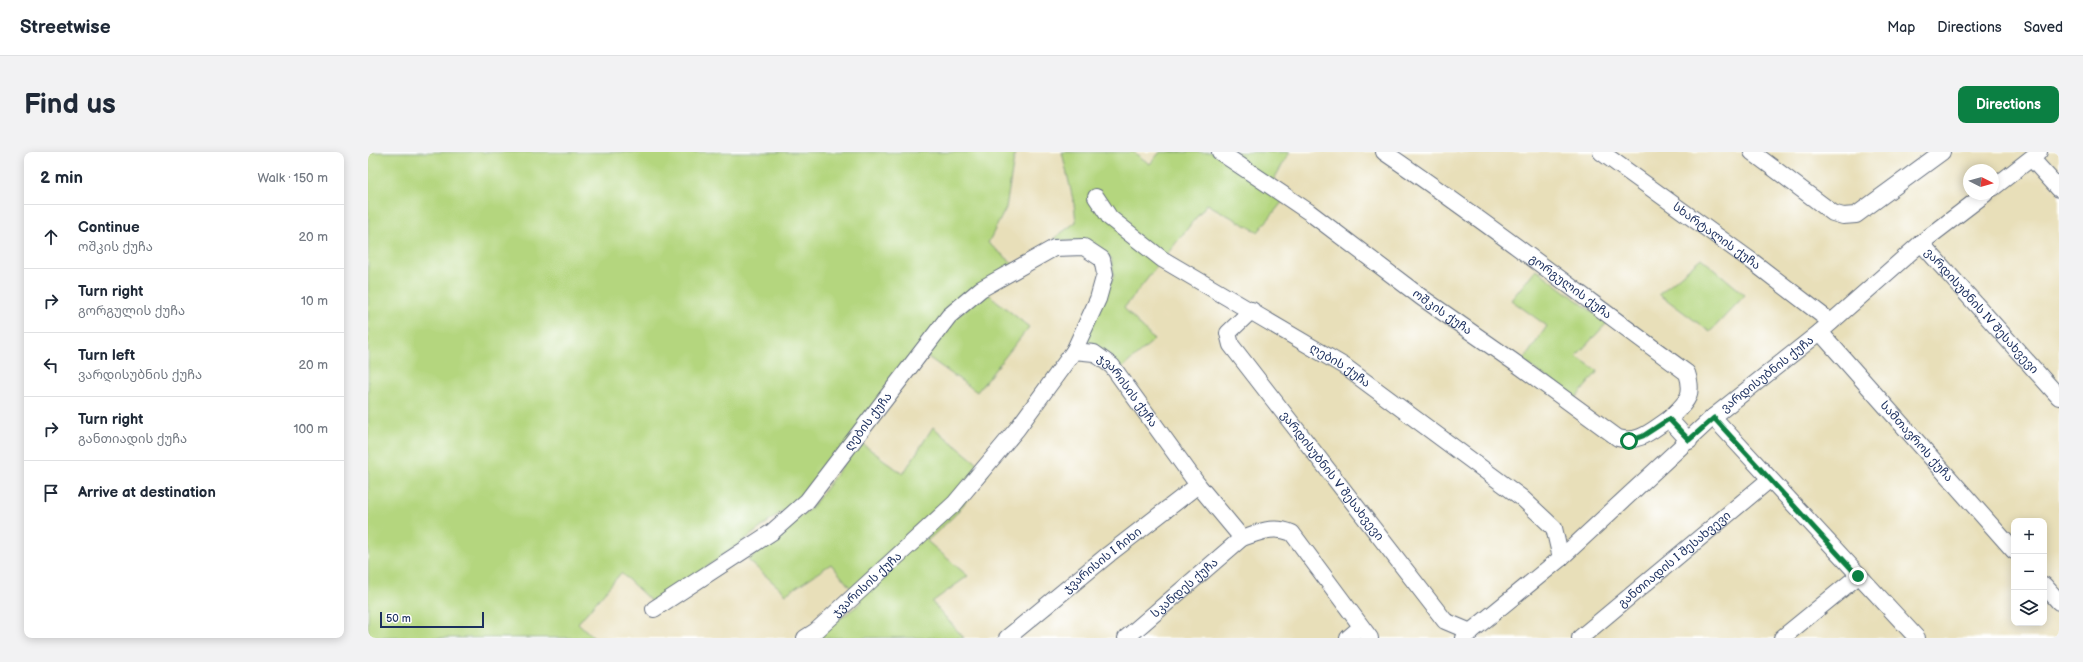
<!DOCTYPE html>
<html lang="en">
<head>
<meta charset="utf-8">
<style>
	body { margin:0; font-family:"Balsamiq Sans","Noto Sans Georgian",sans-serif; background:#f2f2f3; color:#1f2937 }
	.controls { position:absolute; right:12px; bottom:12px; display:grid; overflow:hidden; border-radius:8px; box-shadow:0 2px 10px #0003 }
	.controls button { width:36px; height:36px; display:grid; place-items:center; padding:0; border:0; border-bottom:1px solid #e0e1e3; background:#fff; color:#1f2937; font:20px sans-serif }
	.compass { position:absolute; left:1595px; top:12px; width:36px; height:36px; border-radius:50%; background:#fff; box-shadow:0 2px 10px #0003; rotate:96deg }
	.scale { position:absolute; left:12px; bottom:10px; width:104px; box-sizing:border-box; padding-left:4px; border:2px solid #1b2f5e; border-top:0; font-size:11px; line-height:14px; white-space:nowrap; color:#1b2f5e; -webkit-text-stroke:3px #fff; paint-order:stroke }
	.stop { position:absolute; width:12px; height:12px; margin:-9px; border:3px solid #0b8043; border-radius:50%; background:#fff }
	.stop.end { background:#0b8043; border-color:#fff; box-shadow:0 1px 4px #0008 }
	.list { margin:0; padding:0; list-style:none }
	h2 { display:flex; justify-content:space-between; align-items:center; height:52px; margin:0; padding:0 16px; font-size:17px }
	h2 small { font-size:13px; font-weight:400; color:#747a83 }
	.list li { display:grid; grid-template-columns:26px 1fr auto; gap:12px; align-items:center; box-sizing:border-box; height:64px; padding:0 16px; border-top:1px solid #e0e1e3 }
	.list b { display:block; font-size:15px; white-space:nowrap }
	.list p { margin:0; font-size:13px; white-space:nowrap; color:#747a83 }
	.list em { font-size:13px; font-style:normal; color:#747a83 }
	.icon { flex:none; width:22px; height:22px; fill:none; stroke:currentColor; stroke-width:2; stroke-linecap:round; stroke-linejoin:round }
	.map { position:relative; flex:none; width:1691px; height:486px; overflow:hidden; border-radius:8px }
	header { display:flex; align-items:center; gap:24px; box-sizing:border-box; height:56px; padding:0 20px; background:#fff; border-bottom:1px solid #e0e1e3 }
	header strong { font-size:19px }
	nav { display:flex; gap:22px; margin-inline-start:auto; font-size:14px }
	.intro { display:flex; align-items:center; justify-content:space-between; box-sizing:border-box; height:96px; padding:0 24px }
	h1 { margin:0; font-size:28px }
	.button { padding:10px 18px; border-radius:8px; background:#0b8043; color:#fff; font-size:14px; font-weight:700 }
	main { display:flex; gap:24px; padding:0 24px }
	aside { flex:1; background:#fff; border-radius:8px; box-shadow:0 2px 10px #0003 }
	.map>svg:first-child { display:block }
</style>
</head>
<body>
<header>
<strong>Streetwise</strong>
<nav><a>Map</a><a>Directions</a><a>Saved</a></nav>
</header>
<div class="intro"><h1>Find us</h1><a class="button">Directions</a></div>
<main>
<aside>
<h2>2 min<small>Walk · 150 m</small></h2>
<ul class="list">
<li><svg class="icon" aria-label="ahead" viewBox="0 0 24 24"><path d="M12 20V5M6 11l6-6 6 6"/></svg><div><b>Continue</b><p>ოშკის ქუჩა</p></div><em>20 m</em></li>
<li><svg class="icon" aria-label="right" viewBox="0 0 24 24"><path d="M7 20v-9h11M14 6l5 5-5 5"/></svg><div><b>Turn right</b><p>გორგულის ქუჩა</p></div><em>10 m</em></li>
<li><svg class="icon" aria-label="left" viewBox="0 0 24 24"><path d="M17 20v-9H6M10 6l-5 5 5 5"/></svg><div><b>Turn left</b><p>ვარდისუბნის ქუჩა</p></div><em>20 m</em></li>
<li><svg class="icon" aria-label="right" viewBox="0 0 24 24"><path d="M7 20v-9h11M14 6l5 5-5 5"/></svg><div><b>Turn right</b><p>განთიადის ქუჩა</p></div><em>100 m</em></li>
<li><svg class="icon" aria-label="arrive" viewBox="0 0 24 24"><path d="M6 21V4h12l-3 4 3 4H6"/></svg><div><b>Arrive at destination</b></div></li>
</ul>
</aside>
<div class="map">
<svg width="1691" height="486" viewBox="0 0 1691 486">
	<rect width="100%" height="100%" fill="#fff"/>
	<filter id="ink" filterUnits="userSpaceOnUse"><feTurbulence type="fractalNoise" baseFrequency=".025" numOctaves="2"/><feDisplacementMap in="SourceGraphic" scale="8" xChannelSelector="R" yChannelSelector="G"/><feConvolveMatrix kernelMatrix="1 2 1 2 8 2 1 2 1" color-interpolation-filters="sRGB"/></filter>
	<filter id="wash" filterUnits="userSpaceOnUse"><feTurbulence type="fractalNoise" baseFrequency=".012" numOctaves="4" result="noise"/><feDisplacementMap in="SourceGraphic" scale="16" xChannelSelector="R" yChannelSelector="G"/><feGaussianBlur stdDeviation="0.9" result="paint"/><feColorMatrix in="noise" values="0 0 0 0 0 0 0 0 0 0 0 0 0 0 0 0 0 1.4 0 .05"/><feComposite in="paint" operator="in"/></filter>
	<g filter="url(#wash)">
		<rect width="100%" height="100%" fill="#e8dfb9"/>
		<g fill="#b4d67e" stroke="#68826e">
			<path d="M0 0H647L638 56 620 91 646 112 614 132 437 342 374 390 286 452 253 421 210 471 226 486H0Z"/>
			<path d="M694 0H765L782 12 792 0H922L899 39 915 49 890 80 839 52 756 156 786 188 754 216 735 197 716 189 746 123 743 106 724 91 685 87 708 70 706 52Z"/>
			<path d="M1333 106 1377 143 1342 180 1291 142Z"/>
			<path d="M1168 117 1239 171 1208 204 1230 219 1208 246 1155 209 1179 174 1143 148Z"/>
			<path d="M619 141 661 175 609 240 557 203 586 166Z"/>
			<path d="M565 275 621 321 586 364 559 389 600 424 564 450 596 486H447L494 450 463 412 418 442 380 408 444 355 492 290 535 322Z"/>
		</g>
	</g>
	<g filter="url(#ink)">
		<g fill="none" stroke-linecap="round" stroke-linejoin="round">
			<g stroke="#636d7e" stroke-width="18">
				<g id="minor">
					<path id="s1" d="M852 0 941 60 1053 145 1146 210 1250 286C1271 292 1284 278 1301 267"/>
					<path id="s2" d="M1016 0C1119 70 1218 147 1319 221 1327 245 1317 251 1301 267L1321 289"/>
					<path id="s3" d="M1233 0 1385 110 1463 170"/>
					<path d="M1384 0 1465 61 1475 64 1488 63 1574 0"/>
					<path d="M1664 7 1691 37"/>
					<path d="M1625 36 1671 0"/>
					<path id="s4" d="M728 45 742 66 794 107 976 214 1154 346 1186 376 1193 406"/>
					<path id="s5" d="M1553 91 1691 245"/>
					<path id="s6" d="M884 158 860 181 863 193 1077 469 1103 480"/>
					<path id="s7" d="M1452 180 1646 399"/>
					<path d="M1345 265 1549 486"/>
					<path d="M1676 433 1691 450"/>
					<path id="s8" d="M286 457 404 380 439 349 581 164 613 137 686 96 716 95 734 107 737 122 730 147 706 199"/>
					<path id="s9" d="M437 486 448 479 587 351 649 277 706 199 726 201 744 214 830 333 874 386C892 380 905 373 924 381L1002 486"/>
					<path id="s10" d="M639 486 741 402 830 333"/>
					<path id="s11" d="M758 486 874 386"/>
					<path d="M980 486 993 475"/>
					<path id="s12" d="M1095 486 1193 406 1345 265 1452 180 1553 91 1617 42"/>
					<path id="s13" d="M1212 486 1401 328"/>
					<path d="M1414 486 1490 424"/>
				</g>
			</g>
			<use href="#minor" stroke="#fff" stroke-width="16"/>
		</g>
	</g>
	<g fill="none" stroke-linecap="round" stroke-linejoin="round" filter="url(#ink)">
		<path stroke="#0b8043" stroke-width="5" d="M1261 289 1275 284 1301 267 1321 288 1346 266 1490 424"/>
	</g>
	<g text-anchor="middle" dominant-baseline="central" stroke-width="3.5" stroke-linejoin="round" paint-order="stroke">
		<g font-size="12" fill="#1b2f5e" stroke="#fff">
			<text stroke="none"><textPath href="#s3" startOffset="143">სხარტალის ქუჩა</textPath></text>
			<text stroke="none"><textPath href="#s2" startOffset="230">გორგულის ქუჩა</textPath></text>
			<text stroke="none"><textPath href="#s1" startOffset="274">ოშკის ქუჩა</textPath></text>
			<text stroke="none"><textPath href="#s5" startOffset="91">ვარდისუბნის IV შესახვევი</textPath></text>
			<text stroke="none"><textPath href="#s4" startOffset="299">ღების ქუჩა</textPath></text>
			<text stroke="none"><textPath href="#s12" startOffset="403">ვარდისუბნის ქუჩა</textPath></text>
			<text stroke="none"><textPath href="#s9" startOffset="466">ჯვარისის ქუჩა</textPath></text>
			<text stroke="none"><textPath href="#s8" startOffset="288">ღების ქუჩა</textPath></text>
			<text stroke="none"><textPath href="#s7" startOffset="146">სამთავროს ქუჩა</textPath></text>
			<text stroke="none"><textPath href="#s6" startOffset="211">ვარდისუბნის V შესახვევი</textPath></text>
			<text stroke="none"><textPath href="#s13" startOffset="123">განთიადის I შესახვევი</textPath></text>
			<text stroke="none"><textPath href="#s10" startOffset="123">ჯვარისის I ჩიხი</textPath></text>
			<text stroke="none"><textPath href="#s9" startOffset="82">ჯვარისის ქუჩა</textPath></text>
			<text stroke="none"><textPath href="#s11" startOffset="77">სკანდეს ქუჩა</textPath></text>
		</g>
	</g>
</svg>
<div class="controls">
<button>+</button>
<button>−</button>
<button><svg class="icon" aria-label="layers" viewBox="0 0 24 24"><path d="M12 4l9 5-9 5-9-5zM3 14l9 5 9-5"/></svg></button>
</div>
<svg class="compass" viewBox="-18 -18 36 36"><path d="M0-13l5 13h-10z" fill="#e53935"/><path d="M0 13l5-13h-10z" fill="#747a83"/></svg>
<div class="scale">50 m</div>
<div class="stop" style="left:1261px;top:289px"></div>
<div class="stop end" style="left:1490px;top:424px"></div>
</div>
</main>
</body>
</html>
